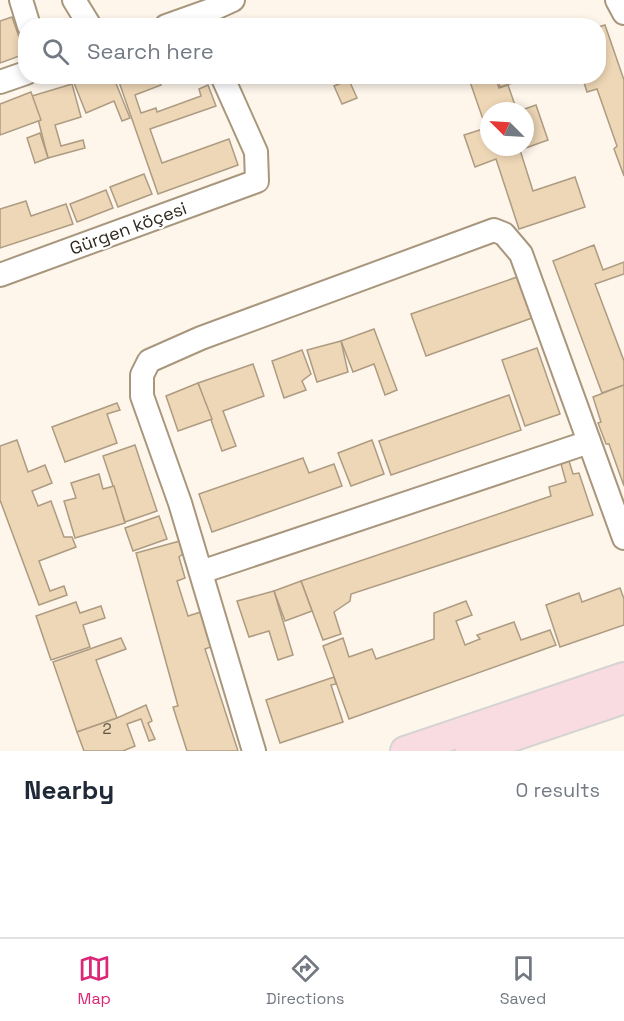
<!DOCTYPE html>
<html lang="en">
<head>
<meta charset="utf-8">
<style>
	body { margin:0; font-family:"Space Grotesk",sans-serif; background:#f6f6f7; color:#1f2937 }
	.compass { position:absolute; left:480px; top:102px; width:54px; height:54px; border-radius:50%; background:#fff; box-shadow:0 3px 9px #0003; rotate:294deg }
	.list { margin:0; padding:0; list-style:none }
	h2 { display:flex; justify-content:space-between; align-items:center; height:78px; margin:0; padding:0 24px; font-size:26px }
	h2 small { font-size:20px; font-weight:400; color:#747a83 }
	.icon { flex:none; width:33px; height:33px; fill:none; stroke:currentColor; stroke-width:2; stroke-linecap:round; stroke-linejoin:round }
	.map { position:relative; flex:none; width:624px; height:751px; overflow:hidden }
	.search { position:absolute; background:#fff; box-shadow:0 3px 9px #0003; left:18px; right:18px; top:18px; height:66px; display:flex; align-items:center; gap:15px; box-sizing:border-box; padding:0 21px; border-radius:24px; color:#747a83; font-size:22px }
	.sheet { height:186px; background:#fff }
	nav { display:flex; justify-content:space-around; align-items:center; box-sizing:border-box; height:84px; border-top:2px solid #e0e1e3; background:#fff; font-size:16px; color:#747a83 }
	nav a { display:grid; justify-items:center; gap:3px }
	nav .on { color:#db2777 }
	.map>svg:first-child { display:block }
</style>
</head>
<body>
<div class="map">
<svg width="624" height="751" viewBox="0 0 624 751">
	<rect width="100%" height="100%" fill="#fef6eb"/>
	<g fill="#eed7b6" stroke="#ad9b82" stroke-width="1.5">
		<path d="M12 17 25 54 0 63V21Z"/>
		<path d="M605 25 624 80V176L614 149 617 146 597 89 587 92 582 76H598V27Z"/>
		<path d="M89 76H113L130 118 122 121 114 101 86 113 74 83Z"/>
		<path d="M117 76H158L161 85 135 95 141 113 156 108 157 112 201 96 199 89 208 85 216 106 150 129 162 163 229 139 238 165 158 194Z"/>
		<path d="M468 76H495L499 88 508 85 517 111H489V147H525V111H519L536 105 548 140 520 150 533 191 575 177 585 207 519 229 496 159 475 167 464 135 486 128Z"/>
		<path d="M497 76H535L500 87Z"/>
		<path d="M349 80 357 98 342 104 334 86Z"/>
		<path d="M72 84 81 117 55 125 61 146 83 140 85 148 48 158 32 96Z"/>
		<path d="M31 92 41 120 0 135V104Z"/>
		<path d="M40 133 48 158 35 163 27 138Z"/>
		<path d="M144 174 152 194 118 207 110 187Z"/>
		<path d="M106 190 113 208 77 222 70 204Z"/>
		<path d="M26 201 31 216 66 204 73 224 0 248V209Z"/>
		<path d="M594 245 603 270 624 262V274L595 284 624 361V385L602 393 553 261Z"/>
		<path d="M517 277 532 318 426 356 411 314Z"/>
		<path d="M374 329 397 390 385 395 374 364 353 372 341 341Z"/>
		<path d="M341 341 348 372 317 382 307 350Z"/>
		<path d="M537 348 560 414 525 426 502 360Z"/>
		<path d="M302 350 311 374 302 381 306 390 284 398 272 361Z"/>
		<path d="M253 364 264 396 223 411 236 446 222 451 198 383Z"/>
		<path d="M198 383 212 419 178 431 166 396Z"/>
		<path d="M624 385V486L609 444H606L598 423 601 422 593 397Z"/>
		<path d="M509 395 521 430 391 475 379 441Z"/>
		<path d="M117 403 120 410 107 414 117 443 65 462 52 427Z"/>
		<path d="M17 440 28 472 45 465 52 483 32 491 38 506 51 501 64 537H72L76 547 39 561 50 591 64 586 67 595 39 605 0 500V446Z"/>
		<path d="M372 440 384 474 351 486 338 453Z"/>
		<path d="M135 445 157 511 125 522 103 456Z"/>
		<path d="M303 458 309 473 334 464 342 486 212 532 199 494Z"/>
		<path d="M569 461 573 474 579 473 593 515 351 594 350 601 334 612 341 634 323 640 301 581 551 496 549 487 566 482 561 464Z"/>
		<path d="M99 474 103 489 114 486 125 523 75 538 64 501 76 498 71 483Z"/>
		<path d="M159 516 167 539 133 551 125 528Z"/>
		<path d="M180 541 184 553 179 557 185 578 177 581 188 616 204 611 216 645 205 649 238 751H187L173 707 178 706 136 553Z"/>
		<path d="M301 581 312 611 285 621 274 591Z"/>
		<path d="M620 588 624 599V625L560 647 546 605 579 593 582 602Z"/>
		<path d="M274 591 293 655 278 660 269 631 249 637 237 601Z"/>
		<path d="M466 601 472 615 456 621 465 645 480 639 477 635 514 622 521 640 550 630 556 645 349 719 323 646 343 638 349 657 372 649 376 659 434 639V613Z"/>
		<path d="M76 602 80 613 101 606 105 618 83 625 90 647 51 660 36 616Z"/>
		<path d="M121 638 126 649 96 660 117 718 77 732 53 662Z"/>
		<path d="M334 677 336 684 331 685 343 722 280 743 266 700Z"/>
		<path d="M146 705 152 721 148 723 155 739 149 741 141 719 127 724 135 746 123 751H84L77 732 117 718Z"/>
	</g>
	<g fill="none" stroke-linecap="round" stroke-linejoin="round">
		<g stroke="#a8967d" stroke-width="26">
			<g id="minor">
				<path d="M21 0 29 26"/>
				<path d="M74 0 90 26"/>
				<path d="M617 0 624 13"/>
				<path d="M166 26 211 10 233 0"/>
				<path d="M0 82 26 73"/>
				<path d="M0 275 257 181 256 152 222 76"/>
				<path d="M201 572 589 442"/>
				<path d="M254 751 180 503 142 396V375L149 361 201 338 494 230 504 234 521 254 624 538"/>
			</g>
		</g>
		<g stroke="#d5d4d2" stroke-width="32">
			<g id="major">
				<path d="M405 751 624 677"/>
				<path d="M470 751 624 699"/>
			</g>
		</g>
		<use href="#minor" stroke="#fff" stroke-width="22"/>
		<use href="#major" stroke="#f9dce2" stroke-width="28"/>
	</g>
	<g text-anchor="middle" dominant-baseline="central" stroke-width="4.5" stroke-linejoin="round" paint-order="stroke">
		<g font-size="15" fill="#5f5444">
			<text x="107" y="728">2</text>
		</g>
		<g font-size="18" fill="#2f281e" stroke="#fff">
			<text transform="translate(128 228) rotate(-20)">Gürgen köçesi</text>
		</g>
	</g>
</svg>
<svg class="compass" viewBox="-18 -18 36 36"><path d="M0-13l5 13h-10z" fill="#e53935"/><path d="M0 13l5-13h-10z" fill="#747a83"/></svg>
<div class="search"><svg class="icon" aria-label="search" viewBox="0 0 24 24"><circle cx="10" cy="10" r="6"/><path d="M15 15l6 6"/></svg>Search here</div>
</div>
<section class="sheet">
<h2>Nearby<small>0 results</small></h2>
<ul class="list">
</ul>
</section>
<nav>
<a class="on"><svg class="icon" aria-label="map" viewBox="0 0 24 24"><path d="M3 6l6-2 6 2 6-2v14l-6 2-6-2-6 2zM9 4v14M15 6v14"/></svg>Map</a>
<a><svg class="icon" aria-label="directions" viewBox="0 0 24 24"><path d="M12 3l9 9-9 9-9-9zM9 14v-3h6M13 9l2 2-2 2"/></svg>Directions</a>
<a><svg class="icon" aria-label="saved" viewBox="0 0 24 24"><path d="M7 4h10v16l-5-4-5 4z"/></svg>Saved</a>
</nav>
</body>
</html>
